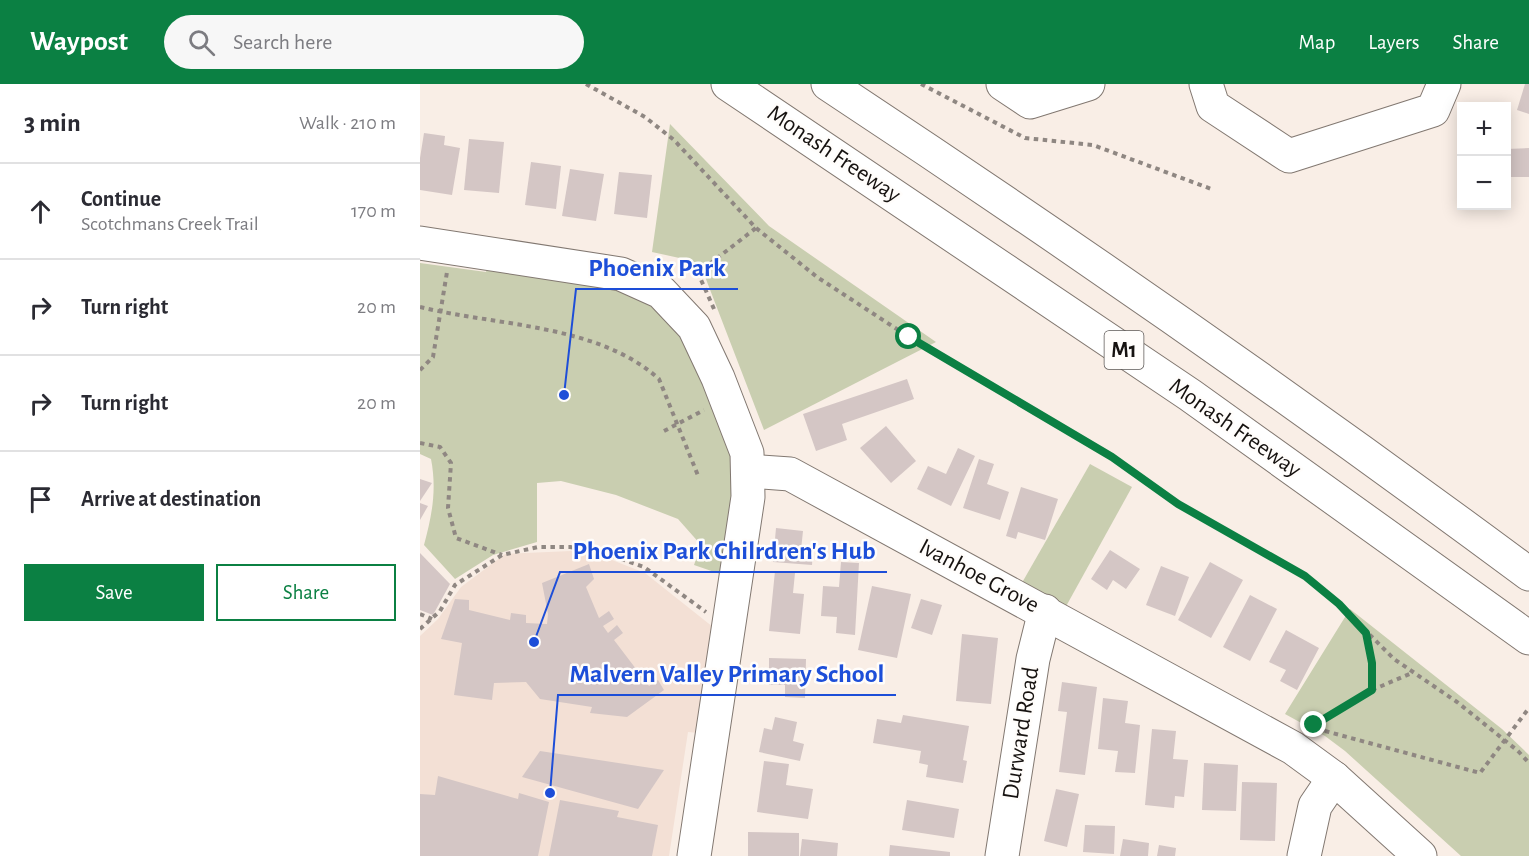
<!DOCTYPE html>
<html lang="en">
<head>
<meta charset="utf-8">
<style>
	body { margin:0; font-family:"Alegreya Sans",sans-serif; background:#f7f7f7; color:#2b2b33 }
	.controls { position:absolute; right:18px; top:18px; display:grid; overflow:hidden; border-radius:0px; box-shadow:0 3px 15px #0003 }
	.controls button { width:54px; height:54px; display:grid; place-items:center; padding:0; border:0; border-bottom:2px solid #e1e1e2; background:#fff; color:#2b2b33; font:30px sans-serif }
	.stop { position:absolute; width:18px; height:18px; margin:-14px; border:4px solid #0b8043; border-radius:50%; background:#fff }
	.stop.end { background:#0b8043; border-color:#fff; box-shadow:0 2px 6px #0008 }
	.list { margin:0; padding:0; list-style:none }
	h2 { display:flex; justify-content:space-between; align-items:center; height:78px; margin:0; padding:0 24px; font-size:26px }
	h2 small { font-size:20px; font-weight:400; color:#7c7c81 }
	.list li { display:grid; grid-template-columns:39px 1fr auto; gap:18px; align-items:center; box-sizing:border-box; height:96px; padding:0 24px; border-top:2px solid #e1e1e2 }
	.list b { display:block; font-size:22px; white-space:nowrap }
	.list p { margin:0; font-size:20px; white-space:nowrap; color:#7c7c81 }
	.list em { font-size:20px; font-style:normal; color:#7c7c81 }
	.actions { display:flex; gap:12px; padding:18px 24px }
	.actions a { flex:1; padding:14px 0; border:2px solid #0b8043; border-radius:0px; text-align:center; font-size:21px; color:#0b8043 }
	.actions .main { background:#0b8043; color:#fff }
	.icon { flex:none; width:33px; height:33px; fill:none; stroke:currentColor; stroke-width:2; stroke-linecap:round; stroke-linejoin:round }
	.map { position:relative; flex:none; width:1109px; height:772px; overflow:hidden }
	header { display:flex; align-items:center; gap:36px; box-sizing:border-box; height:84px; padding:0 30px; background:#0b8043; color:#fff }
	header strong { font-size:28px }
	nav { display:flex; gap:33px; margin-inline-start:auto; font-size:21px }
	.search { width:420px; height:54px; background:#f7f7f7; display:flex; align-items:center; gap:15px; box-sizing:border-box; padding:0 21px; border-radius:33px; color:#7c7c81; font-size:22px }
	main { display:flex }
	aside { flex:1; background:#fff }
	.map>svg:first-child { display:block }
</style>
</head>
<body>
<header>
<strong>Waypost</strong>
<div class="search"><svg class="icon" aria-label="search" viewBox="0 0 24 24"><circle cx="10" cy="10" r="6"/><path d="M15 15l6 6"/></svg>Search here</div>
<nav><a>Map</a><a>Layers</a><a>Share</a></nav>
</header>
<main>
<aside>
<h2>3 min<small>Walk · 210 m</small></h2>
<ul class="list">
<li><svg class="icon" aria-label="ahead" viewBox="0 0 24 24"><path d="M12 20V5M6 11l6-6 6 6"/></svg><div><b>Continue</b><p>Scotchmans Creek Trail</p></div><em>170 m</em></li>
<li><svg class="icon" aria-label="right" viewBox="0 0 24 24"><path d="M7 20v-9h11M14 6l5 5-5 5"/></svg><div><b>Turn right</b></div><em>20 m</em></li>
<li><svg class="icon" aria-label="right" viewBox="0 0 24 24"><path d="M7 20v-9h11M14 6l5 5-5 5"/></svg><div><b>Turn right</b></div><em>20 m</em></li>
<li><svg class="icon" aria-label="arrive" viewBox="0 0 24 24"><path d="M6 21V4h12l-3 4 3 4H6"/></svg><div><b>Arrive at destination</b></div></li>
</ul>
<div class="actions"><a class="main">Save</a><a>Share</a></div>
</aside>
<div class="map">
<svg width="1109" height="772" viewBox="0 0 1109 772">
	<rect width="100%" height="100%" fill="#f9eee6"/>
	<path fill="#f3e0d5" d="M151 467 187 474 225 489 293 543 279 649 268 648 249 772H0V552L18 535 41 503 85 470Z"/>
	<g fill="#c9ceb0">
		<path d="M250 40 349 142 516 258 344 346 284 190 264 175 232 168Z"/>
		<path d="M69 176 210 198 261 253 324 385 309 493 274 481 281 461 258 435 196 411 141 397 117 399V458L73 471 35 495 4 461C12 431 17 406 11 375L0 370V179L66 188Z"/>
		<path d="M670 380 712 403 644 526 599 504Z"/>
		<path d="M930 525 1082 645 1109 671V772H1041L925 667 905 652 865 630Z"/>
	</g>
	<g fill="#d4c6c5">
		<path d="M1105 0H1109V30L1097 26Z"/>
		<path d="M4 49 25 52 24 61 40 64 32 111 0 106V74Z"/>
		<path d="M49 55 84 58 79 109 44 106Z"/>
		<path d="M1109 64V93H1086V65Z"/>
		<path d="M111 78 141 82 136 125 105 121Z"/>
		<path d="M150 85 184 90 176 137 142 132Z"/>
		<path d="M199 88 232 91 227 134 194 130Z"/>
		<path d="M487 295 494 315 422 340 427 356 396 367 383 330Z"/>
		<path d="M466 342 496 377 471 399 440 364Z"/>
		<path d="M538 364 555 372 531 422 497 405 508 382 526 390Z"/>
		<path d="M559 375 574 380 567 400 589 408 580 436 543 424Z"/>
		<path d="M0 395 12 399 0 417Z"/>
		<path d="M601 403 638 415 625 456 598 448 596 455 586 452Z"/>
		<path d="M0 419 8 422 0 436Z"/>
		<path d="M356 444 383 447 381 466 393 467 392 481 353 478Z"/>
		<path d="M690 466 720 485 706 505 693 496 687 506 671 495Z"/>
		<path d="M0 469 30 500 13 531 0 526Z"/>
		<path d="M421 478 439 479 435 551 416 549 417 533 401 532 403 502 419 503Z"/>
		<path d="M790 478 823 496 791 554 758 536Z"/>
		<path d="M169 480 174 495 166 503 179 534 189 527 194 535 183 542 188 549 197 541 203 549 194 556 229 602 238 596 244 606 207 633 170 629 172 623 120 615 106 598 74 599 72 616 34 611 42 559 21 555 35 515 49 516V526L90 536 91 529 106 531V539L127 540 128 530 122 499Z"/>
		<path d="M741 482 769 493 755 532 726 521Z"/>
		<path d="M355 487 375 489 373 509 384 510 380 550 349 547Z"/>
		<path d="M452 502 491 510 477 574 438 566Z"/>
		<path d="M830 511 857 525 830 577 803 563Z"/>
		<path d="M501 515 522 521 512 551 491 544Z"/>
		<path d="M866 546 899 564 877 606 860 597 866 586 849 578Z"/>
		<path d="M542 550 578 554 571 620 536 617Z"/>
		<path d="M349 574 386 575 385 614 365 613V601H349Z"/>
		<path d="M642 598 677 603 665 691 639 688 647 628 638 627Z"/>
		<path d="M683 614 708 617 705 639 720 641 715 689 695 688 698 667 678 665Z"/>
		<path d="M483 631 549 642 543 676 547 677 543 699 506 693 508 681 499 679 501 667 453 659 457 635 481 639Z"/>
		<path d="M355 633 377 638 373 657 384 660 380 677 339 668 344 644 352 646Z"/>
		<path d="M732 645 756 647 753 675 768 676 764 713 755 712 754 724 725 721Z"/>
		<path d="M120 667 244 686 218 725 102 693Z"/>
		<path d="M344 677 369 680 366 701 393 705 388 735 337 728Z"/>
		<path d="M784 679 818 681 816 727 782 726Z"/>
		<path d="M18 692 98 715 99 709 129 718 118 772H0V710L15 711Z"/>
		<path d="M822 698 857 699 855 757 820 756Z"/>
		<path d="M636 705 659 710 647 763 624 757Z"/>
		<path d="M140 716 199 727 197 733 238 741 232 772H129Z"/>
		<path d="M487 716 539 725 534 754 482 746Z"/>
		<path d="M665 741 695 742 694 770 663 768Z"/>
		<path d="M328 748 379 749V772H328Z"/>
		<path d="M382 755 418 759 417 772H380Z"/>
		<path d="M703 755 729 759 728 772H700Z"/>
		<path d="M470 761 530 768V772H469Z"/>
		<path d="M739 761 756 764 755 772H737Z"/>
	</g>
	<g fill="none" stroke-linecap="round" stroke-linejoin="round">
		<g stroke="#827871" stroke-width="35">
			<g id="minor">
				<path d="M583 0 610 18 668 0"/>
				<path d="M786 0 793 22 869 72 1013 26 1024 0"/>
				<path d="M0 159 201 190 241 208 274 243 298 294 327 369 328 413 274 772"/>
				<path d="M329 387 370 390 873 664 914 694 1000 772"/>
				<path d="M582 772 613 575 625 527"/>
				<path d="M884 772 895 722 914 694"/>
			</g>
		</g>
		<g stroke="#827871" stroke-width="35">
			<g id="highway">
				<path d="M308 0 770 311 1109 554"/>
				<path d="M408 0C646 157 880 320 1109 490"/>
			</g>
		</g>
		<g stroke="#8f8782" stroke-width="4" stroke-dasharray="4.5 4.5" stroke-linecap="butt">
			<path d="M166 0 225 33 254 56 336 144 397 193 489 253 692 373 758 420 884 492 919 520 974 575 1037 618 1098 667 1109 679"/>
			<path d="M501 0 605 54 673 61 794 106"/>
			<path d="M0 223C77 242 178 240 239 295L279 394"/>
			<path d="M294 225 278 189 336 144"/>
			<path d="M0 286 13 273 27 188"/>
			<path d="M244 347 284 326"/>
			<path d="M0 359 20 363 31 379 28 424 36 454 82 471"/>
			<path d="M0 530 12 535"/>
			<path d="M0 545 20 527 35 501 82 471 118 463H150L187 470 224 483 286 528"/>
			<path d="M952 606 992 589"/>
			<path d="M895 642 905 647"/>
			<path d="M890 645 952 606V579L946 550"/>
		</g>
		<use href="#minor" stroke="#fff" stroke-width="33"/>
		<use href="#highway" stroke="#fff" stroke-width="33"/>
		<path stroke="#8f8782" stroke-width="4" stroke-dasharray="4.5 4.5" stroke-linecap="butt" d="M905 647 1060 689 1109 624"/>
	</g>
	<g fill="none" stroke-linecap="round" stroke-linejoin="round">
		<path stroke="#0b8043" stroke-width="8" d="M489 253 692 373 758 420 885 492 919 520 946 549 952 579V606L894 641"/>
	</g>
	<g text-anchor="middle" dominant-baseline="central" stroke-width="5" stroke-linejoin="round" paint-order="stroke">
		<rect fill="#fffdfb" stroke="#5c5856" stroke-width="1.5" x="684.5" y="247" width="39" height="38" rx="4.5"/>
		<g font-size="22" font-weight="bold" fill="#161210">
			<text x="704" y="266">M1</text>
		</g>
		<g font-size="24" fill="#161210" stroke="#fffdfb">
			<text transform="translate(414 70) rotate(34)">Monash Freeway</text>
			<text transform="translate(815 344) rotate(35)">Monash Freeway</text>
			<text transform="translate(559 492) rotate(28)">Ivanhoe Grove</text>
			<text transform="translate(601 649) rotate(-81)">Durward Road</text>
		</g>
	</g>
	<path fill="none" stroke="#1d4ed8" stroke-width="2" d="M144 311L156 205H318M114 558L140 488H467M130 709L138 611H476"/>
	<g fill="#1d4ed8" stroke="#fffdfb" stroke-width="2">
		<circle cx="144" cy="311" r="6"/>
		<circle cx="114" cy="558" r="6"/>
		<circle cx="130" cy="709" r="6"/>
	</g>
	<g font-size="26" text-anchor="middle" font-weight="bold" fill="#1d4ed8" stroke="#fffdfb" stroke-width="5" stroke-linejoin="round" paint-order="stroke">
		<text x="237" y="192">Phoenix Park</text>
		<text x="304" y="475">Phoenix Park Chilrdren's Hub</text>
		<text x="307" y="598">Malvern Valley Primary School</text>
	</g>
</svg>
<div class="controls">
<button>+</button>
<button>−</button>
</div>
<div class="stop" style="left:489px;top:253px"></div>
<div class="stop end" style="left:894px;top:641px"></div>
</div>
</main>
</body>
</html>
